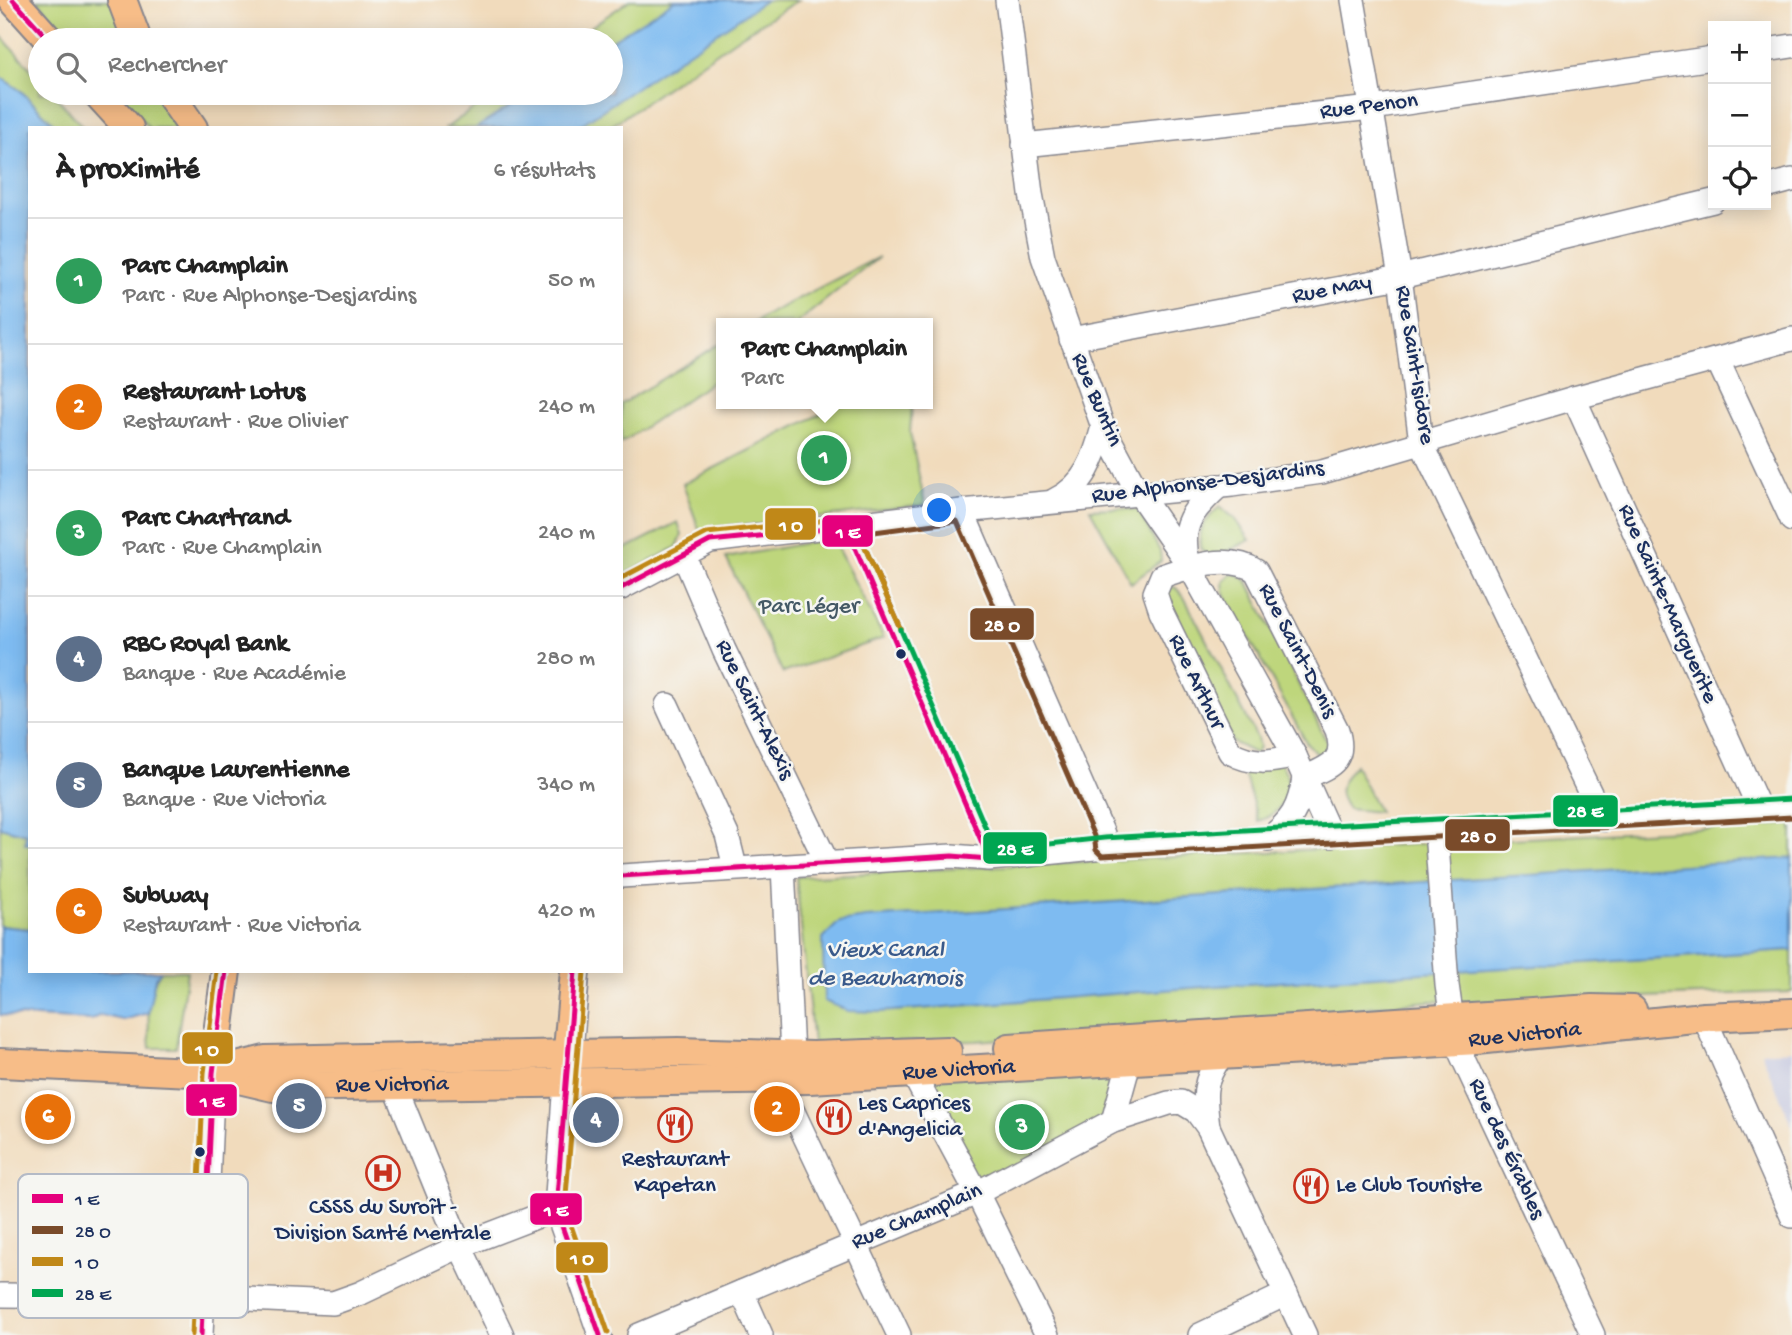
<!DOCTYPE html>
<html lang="fr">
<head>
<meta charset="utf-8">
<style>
	body { margin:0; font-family:"Gochi Hand",sans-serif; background:#f6f6f6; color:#222 }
	.controls { position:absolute; right:21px; top:21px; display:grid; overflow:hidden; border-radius:0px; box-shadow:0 4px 18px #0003 }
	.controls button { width:63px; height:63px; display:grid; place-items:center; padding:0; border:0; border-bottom:2px solid #e0e0e0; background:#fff; color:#222; font:35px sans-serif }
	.you { position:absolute; left:940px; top:511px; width:24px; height:24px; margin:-18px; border:5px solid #fff; border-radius:50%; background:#1a73e8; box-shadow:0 0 0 10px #1a73e833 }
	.badge { display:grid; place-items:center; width:46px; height:46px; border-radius:50%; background:#c8321e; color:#fff; font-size:23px; font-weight:700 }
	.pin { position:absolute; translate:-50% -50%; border:4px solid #fff; box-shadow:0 2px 7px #0006 }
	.popup { position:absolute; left:716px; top:318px; width:217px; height:91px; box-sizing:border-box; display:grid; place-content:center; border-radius:0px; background:#fff; filter:drop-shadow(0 2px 5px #0005); font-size:23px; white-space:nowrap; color:#767676 }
	.popup b { font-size:26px; color:#222 }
	.popup::after { content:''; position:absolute; left:50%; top:100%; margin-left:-14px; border:14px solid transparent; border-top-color:#fff }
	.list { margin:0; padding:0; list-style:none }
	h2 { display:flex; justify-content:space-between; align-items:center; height:91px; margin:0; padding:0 28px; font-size:30px }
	h2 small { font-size:23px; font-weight:400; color:#767676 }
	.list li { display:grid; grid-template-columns:46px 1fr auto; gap:21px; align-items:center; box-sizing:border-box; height:126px; padding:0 28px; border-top:2px solid #e0e0e0 }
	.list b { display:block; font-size:26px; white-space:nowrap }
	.list p { margin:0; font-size:23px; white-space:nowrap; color:#767676 }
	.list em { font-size:23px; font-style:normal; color:#767676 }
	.icon { flex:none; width:38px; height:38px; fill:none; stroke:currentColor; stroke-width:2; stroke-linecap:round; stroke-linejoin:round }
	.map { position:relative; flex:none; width:1792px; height:1335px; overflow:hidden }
	.search { position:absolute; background:#fff; box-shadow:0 4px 18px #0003; left:28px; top:28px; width:595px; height:77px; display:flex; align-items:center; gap:18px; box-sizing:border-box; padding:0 24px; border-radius:38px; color:#767676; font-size:26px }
	.panel { position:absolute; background:#fff; box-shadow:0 4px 18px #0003; left:28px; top:126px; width:595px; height:847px; border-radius:0px }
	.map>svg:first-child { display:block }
</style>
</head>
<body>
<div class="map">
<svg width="1792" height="1335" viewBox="0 0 1792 1335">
	<rect width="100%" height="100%" fill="#f6f6f2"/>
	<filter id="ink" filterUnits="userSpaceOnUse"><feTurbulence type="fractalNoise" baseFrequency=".0143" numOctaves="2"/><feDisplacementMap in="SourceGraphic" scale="14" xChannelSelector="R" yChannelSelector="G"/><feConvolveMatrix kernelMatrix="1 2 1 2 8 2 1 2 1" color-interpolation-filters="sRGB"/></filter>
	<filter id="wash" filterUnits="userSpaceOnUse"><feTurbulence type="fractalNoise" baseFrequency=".00686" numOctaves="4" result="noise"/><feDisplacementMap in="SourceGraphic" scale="28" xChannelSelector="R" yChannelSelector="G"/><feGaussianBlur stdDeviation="1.57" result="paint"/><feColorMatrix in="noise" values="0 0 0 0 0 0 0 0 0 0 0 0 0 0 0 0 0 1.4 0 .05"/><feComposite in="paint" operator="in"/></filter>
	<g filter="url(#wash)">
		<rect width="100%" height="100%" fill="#f1dbbc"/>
		<path fill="#c0c2dd" d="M1792 1050V1126L1761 1052Z"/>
		<g fill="#bed67b" stroke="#6c826c" stroke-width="2">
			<path d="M37 0H117L131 40H73Z"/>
			<path d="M630 0H798L739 37 608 128H446L496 93H611V40H572Z"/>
			<path d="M0 35 40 79V93H53L84 128H58L21 91 0 77Z"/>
			<path d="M119 93H163L187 128H149Z"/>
			<path d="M879 257 797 323H754L768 314Z"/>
			<path d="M721 343V376L621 443V404Z"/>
			<path d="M840 404H912L910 433 925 505 700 532 683 484Z"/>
			<path d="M1220 506 1236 520 1250 540 1213 559 1201 550C1196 529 1205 521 1220 506Z"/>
			<path d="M1117 508 1138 510 1160 551 1161 561 1131 583 1090 509Z"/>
			<path d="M678 522 682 535 677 547 621 577V551Z"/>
			<path d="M832 538 884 638 783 673 726 558Z"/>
			<path d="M1231 574H1238L1248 582 1328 744 1324 754H1317L1306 742 1224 592 1223 582Z"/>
			<path d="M1166 585 1176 588 1184 597 1257 738 1259 747 1256 754 1232 742 1164 597Z"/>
			<path d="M1280 762C1298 787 1285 812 1258 821L1244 773Z"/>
			<path d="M1355 765 1379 812 1348 809C1334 791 1341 781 1355 765Z"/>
			<path d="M1792 824V992L1486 1002 1430 1001 1165 1027 976 1041 813 1044 796 877Z"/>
			<path d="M0 827 26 834 25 843 30 844V929L0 926Z"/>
			<path d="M161 971H187L176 1048H150C148 1023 145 993 161 971Z"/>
			<path d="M1126 1060 1113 1121 977 1193 915 1078Z"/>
		</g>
		<g fill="#7ebbf1" stroke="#4c75a8" stroke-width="2">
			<path d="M675 0H766L576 128H476L531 93H611V41Z"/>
			<path d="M0 77 21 91 58 128H30V844H25L26 834 0 827Z"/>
			<path d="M1792 858V950L1217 986 880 1012 848 1011 824 1001 823 938 839 922 866 918Z"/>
			<path d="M0 926 30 929V971H161L155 979 148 1013 123 1020 100 1015 91 1020 0 1015Z"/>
		</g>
	</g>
	<g filter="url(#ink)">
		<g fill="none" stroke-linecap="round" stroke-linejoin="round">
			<g stroke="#86858d" stroke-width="26">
				<g id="minor">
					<path d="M1007 0 1031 194 1043 257 1103 427 1138 492 1190 567 1295 756 1331 836"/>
					<path d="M1353 0 1400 277 1421 442 1603 820"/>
					<path d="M1766 50 1792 46"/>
					<path d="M1024 145 1372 108 1713 58"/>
					<path d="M1766 187 1792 180"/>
					<path d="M1071 339 1400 277 1713 201"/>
					<path d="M1718 361 1792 520"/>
					<path d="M1574 398 1760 810"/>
					<path d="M1055 500C1085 486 1095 457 1103 427"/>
					<path d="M962 511 1103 834 1104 847"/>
					<path d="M684 556 724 650 822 852 825 864"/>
					<path d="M1188 561C1179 524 1193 510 1219 486"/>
					<path d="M621 588 710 541 962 511 1232 485 1322 472 1574 398 1792 339"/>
					<path d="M667 705 727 835 735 867"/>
					<path d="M1295 756C1271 762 1252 765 1230 752L1161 611 1155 593 1162 576C1189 567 1229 553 1256 571L1337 730C1347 762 1330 766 1304 778"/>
					<path d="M1436 830 1447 985 1455 1041 1593 1335"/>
					<path d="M1268 840C1292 819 1299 810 1304 778"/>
					<path d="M783 866 792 1055"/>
					<path d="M621 876 952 856 989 859 1104 847 1792 808"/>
					<path d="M1704 1017 1792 1216"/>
					<path d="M912 1072 977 1193 1047 1335"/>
					<path d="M783 1079 787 1099 899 1335"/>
					<path d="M565 1082 556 1209 600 1335"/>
					<path d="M395 1086 460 1246 502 1335"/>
					<path d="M1113 1121 1126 1074 1125 1045"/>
					<path d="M1208 1127C1204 1095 1202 1082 1221 1056"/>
					<path d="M742 1292 761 1335"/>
					<path d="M0 1295 203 1297 333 1303 361 1293 460 1246 556 1209"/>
					<path d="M201 1335 213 1073"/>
					<path d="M639 1335 977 1193 1113 1121 1169 1103 1181 1102 1196 1111 1208 1127 1305 1335"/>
					<path d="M1200 1335 1286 1294"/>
				</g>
			</g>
			<g stroke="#86858d" stroke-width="32">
				<g id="major">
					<path d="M13 0 49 40"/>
					<path d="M122 0 137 40"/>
					<path d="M97 93 129 128"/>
					<path d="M169 93 193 128"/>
					<path d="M1009 1048 1592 1009 1632 1010"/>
					<path id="s1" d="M0 1063 213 1073 273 1087 810 1079 1477 1040 1704 1017 1792 1013"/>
					<path d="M216 1072 265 1060 678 1052 813 1056 947 1051"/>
					<path d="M566 1072 575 971"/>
					<path d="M213 1073 226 971"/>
				</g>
			</g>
			<use href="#minor" stroke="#fff" stroke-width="23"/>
			<use href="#major" stroke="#f7bd88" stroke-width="28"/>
			<g stroke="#f6f6f2" stroke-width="10">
				<g id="bus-1">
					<path d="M13 0 49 40"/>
					<path d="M621 588 710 541 846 527 989 859 952 856 621 876"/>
					<path d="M575 971 556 1209 600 1335"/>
					<path d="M201 1335 213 1073 226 971"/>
				</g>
			</g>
			<g stroke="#f6f6f2" stroke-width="10">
				<path id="bus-2" d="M901 629 859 534 957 521 1094 836 1096 850 1102 856 1792 817"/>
			</g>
			<g stroke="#f6f6f2" stroke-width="10">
				<g id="bus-3">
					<path d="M621 578 707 533 848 518 854 523 901 629"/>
					<path d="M584 972 565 1208 608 1332"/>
					<path d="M192 1335 204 1073 217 971"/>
				</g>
			</g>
			<g stroke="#f6f6f2" stroke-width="10">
				<path id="bus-4" d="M901 630 995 850 1104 838 1792 799"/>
			</g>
			<use href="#bus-1" stroke="#e5007d" stroke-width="5"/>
			<use href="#bus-2" stroke="#7a4b2a" stroke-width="5"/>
			<use href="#bus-3" stroke="#c08818" stroke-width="5"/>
			<use href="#bus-4" stroke="#00a651" stroke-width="5"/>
		</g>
	</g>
	<defs>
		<g id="restaurant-ring" transform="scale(1.75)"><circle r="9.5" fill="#f6f6f2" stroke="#c8321e" stroke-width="1.5"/><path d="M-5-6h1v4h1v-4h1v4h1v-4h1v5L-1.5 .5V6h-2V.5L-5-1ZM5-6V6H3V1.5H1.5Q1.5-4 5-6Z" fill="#c8321e"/></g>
		<g id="hospital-ring" transform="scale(1.75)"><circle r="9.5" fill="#f6f6f2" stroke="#c8321e" stroke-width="1.5"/><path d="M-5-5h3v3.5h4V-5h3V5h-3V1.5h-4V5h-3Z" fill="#c8321e"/></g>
	</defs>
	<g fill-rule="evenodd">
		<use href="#restaurant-ring" x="834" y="1117"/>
		<use href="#restaurant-ring" x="675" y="1125"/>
		<use href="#hospital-ring" x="383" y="1173"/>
		<use href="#restaurant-ring" x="1311" y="1186"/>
	</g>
	<g fill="#1b2f5e" stroke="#f6f6f2" stroke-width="2.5">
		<circle cx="901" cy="654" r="6"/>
		<circle cx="200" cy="1152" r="6"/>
	</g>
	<g text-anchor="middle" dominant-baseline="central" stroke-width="5" stroke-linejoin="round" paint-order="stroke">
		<g font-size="23" fill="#1b2f5e" stroke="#f6f6f2">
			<text transform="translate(1369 107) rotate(-7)">Rue Penon</text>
			<text transform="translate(1332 290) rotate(-11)">Rue May</text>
			<text transform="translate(1414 365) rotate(81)">Rue Saint-Isidore</text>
			<text transform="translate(1096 400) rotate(67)">Rue Buntin</text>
			<text transform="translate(1208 483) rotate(-7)">Rue Alphonse-Desjardins</text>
			<text transform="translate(1667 604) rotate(66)">Rue Sainte-Marguerite</text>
			<text transform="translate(1297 651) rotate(63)">Rue Saint-Denis</text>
			<text transform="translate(1196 682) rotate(64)">Rue Arthur</text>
			<text transform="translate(754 710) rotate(64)">Rue Saint-Alexis</text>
			<text stroke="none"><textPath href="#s1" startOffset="1528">Rue Victoria</textPath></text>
			<text stroke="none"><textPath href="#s1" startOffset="961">Rue Victoria</textPath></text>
			<text stroke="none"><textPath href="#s1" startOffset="394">Rue Victoria</textPath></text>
			<text transform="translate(1506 1149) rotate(65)">Rue des Érables</text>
			<text transform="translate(917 1217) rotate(-23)">Rue Champlain</text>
		</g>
		<g font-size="23" fill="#445965" stroke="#f6f6f2">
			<text x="809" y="607">Parc Léger</text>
		</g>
		<g font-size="23" fill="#1b2f5e" stroke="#f6f6f2" text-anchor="start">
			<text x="858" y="1104">Les Caprices<tspan x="858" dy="26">d'Angelicia</tspan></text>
			<text x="675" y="1160" text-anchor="middle">Restaurant<tspan x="675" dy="26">Kapetan</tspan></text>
			<text x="1336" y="1186">Le Club Touriste</text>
			<text x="383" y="1208" text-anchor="middle">CSSS du Suroît -<tspan x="383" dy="26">Division Santé Mentale</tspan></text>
		</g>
		<g font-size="24" font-style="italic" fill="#39598a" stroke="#f6f6f2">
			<text x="885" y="951">Vieux Canal<tspan x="885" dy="28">de Beauharnois</tspan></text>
		</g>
	</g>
	<rect x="18" y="1174" width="230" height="144" rx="10" fill="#f6f6f2" stroke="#b4bac6" stroke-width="2"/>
	<rect x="32" y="1194" width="31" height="9" fill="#e5007d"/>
	<rect x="32" y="1226" width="31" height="8" fill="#7a4b2a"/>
	<rect x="32" y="1257" width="31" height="9" fill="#c08818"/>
	<rect x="32" y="1289" width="31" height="8" fill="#00a651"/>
	<g font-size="19" fill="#1b2f5e">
		<text x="75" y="1205">1 E</text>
		<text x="75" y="1237">28 O</text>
		<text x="75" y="1268">1 O</text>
		<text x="75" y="1300">28 E</text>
	</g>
	<g stroke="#f6f6f2" stroke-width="2.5">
		<rect x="764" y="507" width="53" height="34" rx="7" fill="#c08818"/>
		<rect x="821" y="514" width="53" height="34" rx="7" fill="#e5007d"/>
		<rect x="969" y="607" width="66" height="34" rx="7" fill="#7a4b2a"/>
		<rect x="1552" y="794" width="67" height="34" rx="7" fill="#00a651"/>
		<rect x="1444" y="818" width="67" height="34" rx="7" fill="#7a4b2a"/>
		<rect x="982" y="831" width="66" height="34" rx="7" fill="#00a651"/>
		<rect x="181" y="1031" width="53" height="34" rx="7" fill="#c08818"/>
		<rect x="185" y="1083" width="53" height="34" rx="7" fill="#e5007d"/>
		<rect x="529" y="1192" width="54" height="34" rx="7" fill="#e5007d"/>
		<rect x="555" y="1241" width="54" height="33" rx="7" fill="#c08818"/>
	</g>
	<g font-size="19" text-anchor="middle" font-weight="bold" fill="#fff">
		<text x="791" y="531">1 O</text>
		<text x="848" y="538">1 E</text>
		<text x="1002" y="631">28 O</text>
		<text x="1585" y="817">28 E</text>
		<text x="1478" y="842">28 O</text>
		<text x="1015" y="855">28 E</text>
		<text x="207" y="1055">1 O</text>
		<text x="212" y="1107">1 E</text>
		<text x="556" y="1216">1 E</text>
		<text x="582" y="1264">1 O</text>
	</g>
</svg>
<div class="controls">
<button>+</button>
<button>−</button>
<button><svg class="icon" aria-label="locate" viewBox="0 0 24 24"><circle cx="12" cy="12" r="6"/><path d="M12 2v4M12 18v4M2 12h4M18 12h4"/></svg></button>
</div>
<div class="you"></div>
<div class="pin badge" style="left:824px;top:458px;background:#2e9e5b">1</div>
<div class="popup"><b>Parc Champlain</b>Parc</div>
<div class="pin badge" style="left:777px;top:1109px;background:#e8710a">2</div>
<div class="pin badge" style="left:1022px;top:1127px;background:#2e9e5b">3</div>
<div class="pin badge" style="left:596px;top:1120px;background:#5c6f8a">4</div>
<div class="pin badge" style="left:299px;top:1106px;background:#5c6f8a">5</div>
<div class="pin badge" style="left:48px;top:1117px;background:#e8710a">6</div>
<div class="search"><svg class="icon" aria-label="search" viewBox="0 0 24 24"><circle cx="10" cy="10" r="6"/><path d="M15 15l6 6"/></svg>Rechercher</div>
<section class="panel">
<h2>À proximité<small>6 résultats</small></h2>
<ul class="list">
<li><span class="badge" style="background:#2e9e5b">1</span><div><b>Parc Champlain</b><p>Parc · Rue Alphonse-Desjardins</p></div><em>50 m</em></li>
<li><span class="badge" style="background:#e8710a">2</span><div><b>Restaurant Lotus</b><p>Restaurant · Rue Olivier</p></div><em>240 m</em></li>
<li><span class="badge" style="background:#2e9e5b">3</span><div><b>Parc Chartrand</b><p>Parc · Rue Champlain</p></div><em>240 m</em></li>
<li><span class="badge" style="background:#5c6f8a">4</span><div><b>RBC Royal Bank</b><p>Banque · Rue Académie</p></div><em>280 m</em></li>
<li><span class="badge" style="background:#5c6f8a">5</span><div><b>Banque Laurentienne</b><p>Banque · Rue Victoria</p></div><em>340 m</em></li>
<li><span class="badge" style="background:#e8710a">6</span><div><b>Subway</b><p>Restaurant · Rue Victoria</p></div><em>420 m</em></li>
</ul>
</section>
</div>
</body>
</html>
